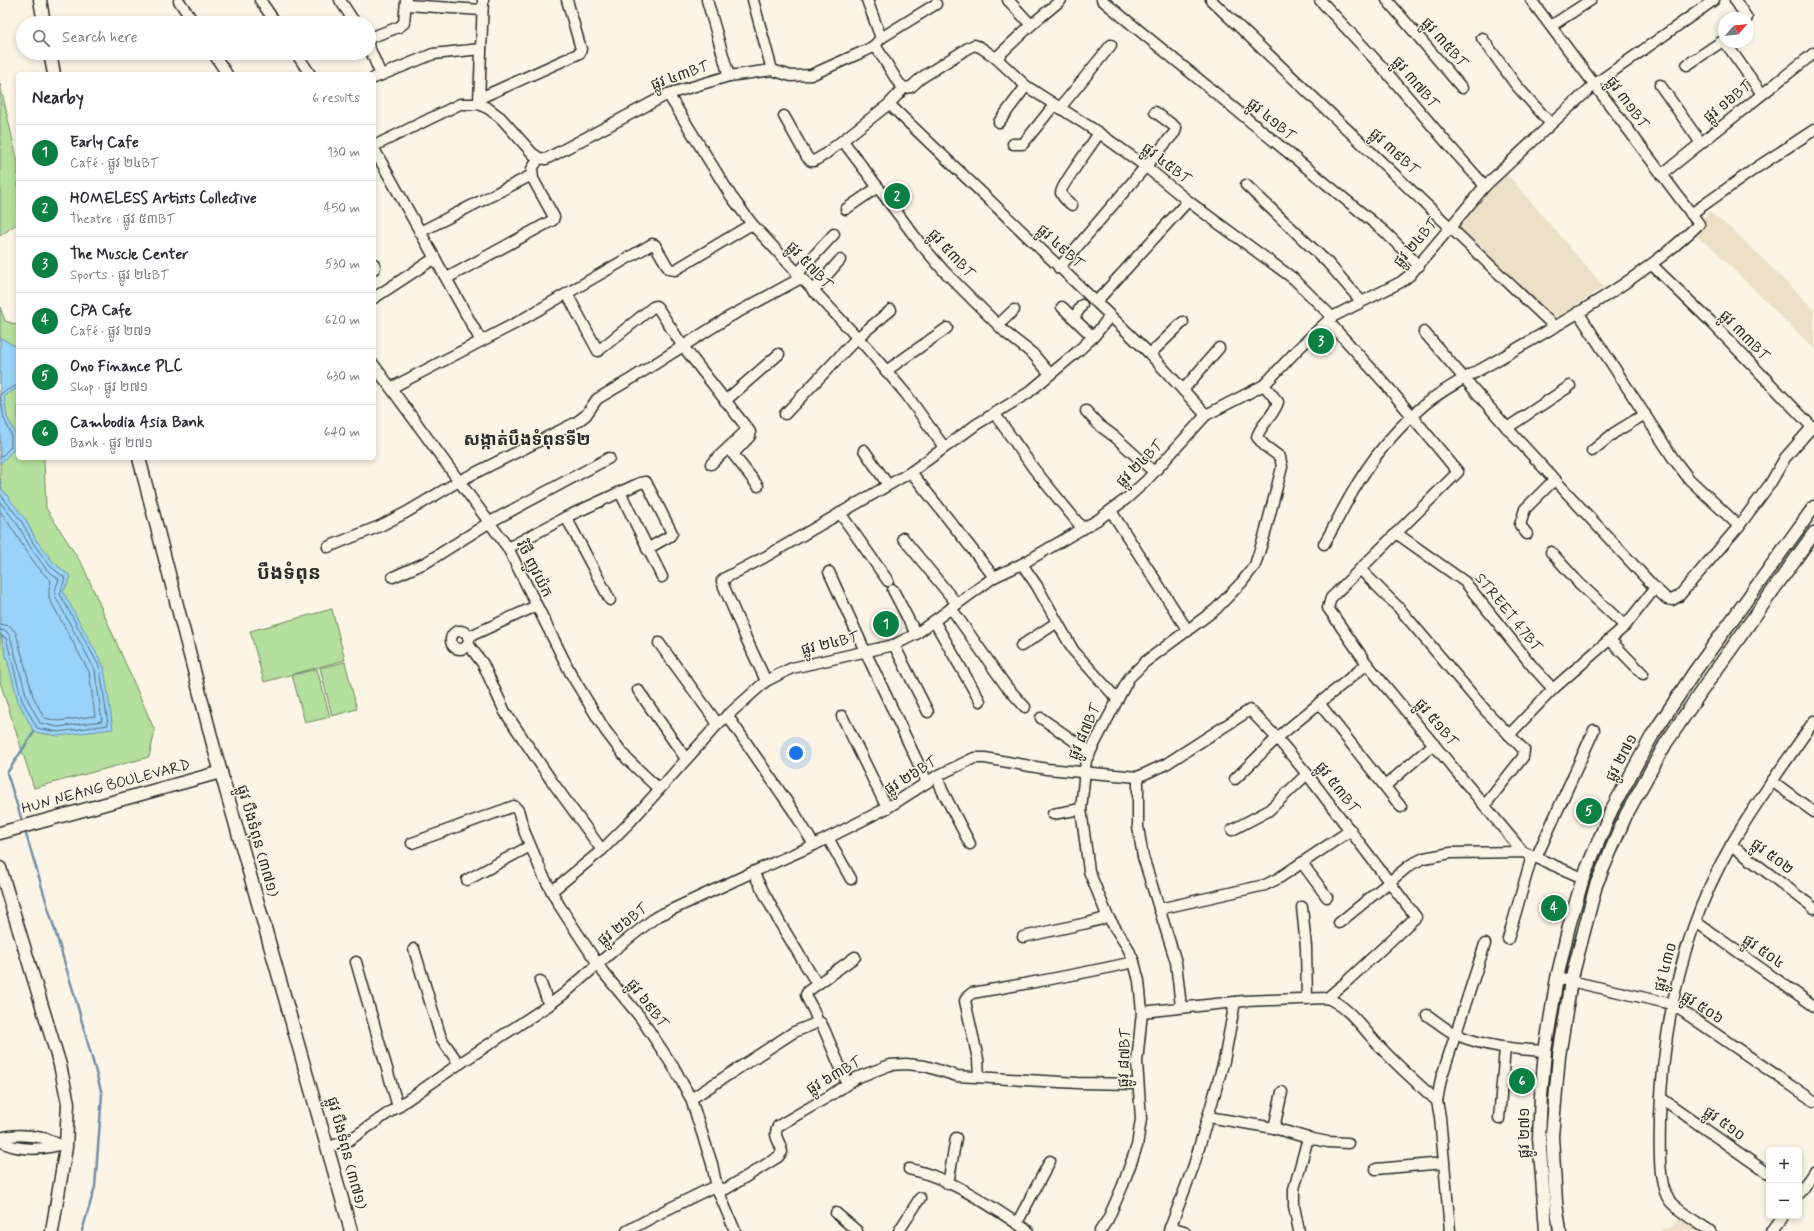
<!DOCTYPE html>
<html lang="en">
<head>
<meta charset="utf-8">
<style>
	body { margin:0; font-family:Mynerve,"Noto Sans Khmer",sans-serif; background:#f2f2f3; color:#2b2b33 }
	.controls { position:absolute; right:12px; bottom:12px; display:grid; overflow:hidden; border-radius:6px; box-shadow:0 2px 6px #0003 }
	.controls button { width:36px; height:36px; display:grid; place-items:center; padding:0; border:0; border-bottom:1px solid #e1e1e2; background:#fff; color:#2b2b33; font:20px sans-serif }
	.compass { position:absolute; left:1718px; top:12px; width:36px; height:36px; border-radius:50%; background:#fff; box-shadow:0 2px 6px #0003; rotate:63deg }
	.you { position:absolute; left:796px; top:753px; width:14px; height:14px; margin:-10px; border:3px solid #fff; border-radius:50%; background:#1a73e8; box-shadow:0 0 0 6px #1a73e833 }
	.badge { display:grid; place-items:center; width:26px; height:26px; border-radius:50%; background:#0b8043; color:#fff; font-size:13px; font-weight:700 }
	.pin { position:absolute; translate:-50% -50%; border:2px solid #fff; box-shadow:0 1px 4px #0006 }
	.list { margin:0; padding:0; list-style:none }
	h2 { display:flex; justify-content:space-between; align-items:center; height:52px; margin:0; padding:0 16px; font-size:17px }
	h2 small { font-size:13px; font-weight:400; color:#7c7c81 }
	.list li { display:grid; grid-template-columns:26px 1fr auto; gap:12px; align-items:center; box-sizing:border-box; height:56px; padding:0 16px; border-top:1px solid #e1e1e2 }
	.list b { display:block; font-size:15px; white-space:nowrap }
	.list p { margin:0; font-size:13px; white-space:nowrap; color:#7c7c81 }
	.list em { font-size:13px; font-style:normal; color:#7c7c81 }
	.icon { flex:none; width:22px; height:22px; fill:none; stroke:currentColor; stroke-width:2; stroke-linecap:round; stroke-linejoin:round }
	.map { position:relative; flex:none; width:1814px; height:1231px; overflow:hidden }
	.search { position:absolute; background:#fff; box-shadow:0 2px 6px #0003; left:16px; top:16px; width:360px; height:44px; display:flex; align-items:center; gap:10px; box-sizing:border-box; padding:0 14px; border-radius:22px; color:#7c7c81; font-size:15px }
	.panel { position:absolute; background:#fff; box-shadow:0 2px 6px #0003; left:16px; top:72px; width:360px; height:388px; border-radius:6px }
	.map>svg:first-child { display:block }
</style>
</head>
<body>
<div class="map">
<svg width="1814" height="1231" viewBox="0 0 1814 1231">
	<rect width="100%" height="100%" fill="#fcf5e5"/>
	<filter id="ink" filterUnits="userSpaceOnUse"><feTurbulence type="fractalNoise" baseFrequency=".025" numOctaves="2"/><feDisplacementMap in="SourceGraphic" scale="8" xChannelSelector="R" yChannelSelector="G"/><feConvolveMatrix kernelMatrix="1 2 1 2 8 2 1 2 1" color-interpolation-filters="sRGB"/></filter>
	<g filter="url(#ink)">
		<g fill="#eedfc7">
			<path d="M1506 173 1604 287 1554 319 1458 226Z"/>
			<path d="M1709 211 1736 233 1814 309V349L1714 250 1694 235Z"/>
			<path d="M1683 1215 1705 1231H1661L1660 1229 1670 1228Z"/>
		</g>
		<g fill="#b4df9c" stroke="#708564">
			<path d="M0 84 18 163V223L0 236Z"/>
			<path d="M0 307 5 321 18 325V458H44L46 508 83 566 155 731 149 757 34 788 0 682Z"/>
			<path d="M332 609 345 660 264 682 250 631Z"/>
			<path d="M345 662 357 709 332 716 320 668Z"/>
			<path d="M317 669 330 717 305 723 292 675Z"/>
		</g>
		<g fill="#99d3f9" stroke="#6d90a7">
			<path d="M0 337 11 344 18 347V388L4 396 7 417 15 432V448L0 464Z"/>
			<path d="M0 478 2 489 26 520 36 540 54 563 71 577 63 592 104 667 113 729 58 736 34 732 18 701 0 632Z"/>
		</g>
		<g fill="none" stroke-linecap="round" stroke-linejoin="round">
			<g stroke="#576e7d" stroke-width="1">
				<path d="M0 458 11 447V434L4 418 0 395 3 392 18 385"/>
				<path d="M0 494 22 522 33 543 50 566 65 578 60 594 100 668 108 725 58 732 37 728 22 700 6 638 0 635"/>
				<path d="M0 502 18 525 29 545 46 569 59 579 55 590V596L95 670 102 721 58 727 40 723 27 698 10 636 6 631 0 630"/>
				<path d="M0 511C18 535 29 561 51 581L49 590V598L89 672 95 716 59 721 44 718 33 696 16 633 10 626 0 624"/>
			</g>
			<g stroke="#6d90a7" stroke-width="2.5">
				<path d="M23 824 7 773 34 732"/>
				<path d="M25 831 75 997 102 1094 95 1187 82 1231"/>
			</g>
			<g stroke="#2b2b2b" stroke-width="13">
				<g id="minor">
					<path d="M260 0 276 23"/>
					<path d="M340 0 355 23"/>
					<path d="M707 0 729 76"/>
					<path d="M753 0 772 70"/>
					<path d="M867 0 881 38"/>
					<path d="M1008 0 1031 25"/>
					<path d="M1102 0 1385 232 1419 266"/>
					<path d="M1211 0 1555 327"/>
					<path d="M1320 0 1383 68 1446 142 1485 186"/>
					<path d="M1387 0 1462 88"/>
					<path d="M1735 0 1747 18"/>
					<path d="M179 1 194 23"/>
					<path d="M407 5 482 10"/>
					<path d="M1551 26 1591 0"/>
					<path d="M369 38 399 27 404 23 406 0"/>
					<path d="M1482 38 1516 85 1551 124"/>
					<path d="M1725 42 1762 94"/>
					<path d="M875 45 898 82 904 88 911 87 921 78 968 48 974 45 980 47 996 58 1026 86 1099 133 1145 166 1188 201 1294 279 1332 317"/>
					<path d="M369 47 381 75"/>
					<path d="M213 53 227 74"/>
					<path d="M296 53 310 74"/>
					<path d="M996 58 1031 25 1061 0"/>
					<path d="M1687 65 1724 40"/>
					<path d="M374 78 433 54 481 49"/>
					<path d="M1660 85 1701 143"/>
					<path d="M668 94 731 196 752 224 867 348 906 394 944 447"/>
					<path d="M480 98 580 53 581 49 567 0"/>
					<path d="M479 102 483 0"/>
					<path d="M889 104 1096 302 1150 354 1206 415"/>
					<path d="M1060 108 1111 45"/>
					<path d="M784 116 807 157 811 161H814L824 155 889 104 904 88"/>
					<path d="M999 122 1026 86"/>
					<path d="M843 141 919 242 943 270 1006 333 1033 354 1050 374"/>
					<path d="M1013 144H1023L1054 105"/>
					<path d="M374 146 460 104H479L489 109 501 118 533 154 539 158 546 159 668 94 729 76 772 70 791 76 811 75 869 49 875 45 881 38 936 4"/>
					<path d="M374 149 481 341"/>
					<path d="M1661 175 1814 53"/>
					<path d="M1246 185 1327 262 1361 301"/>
					<path d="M1072 205C1068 202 1063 198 1061 193 1060 187 1094 142 1099 133"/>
					<path d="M846 209 878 187"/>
					<path d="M1691 214 1756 168 1814 130"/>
					<path d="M420 232 532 175"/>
					<path d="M374 264 375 267 374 269"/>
					<path d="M1652 265 1710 321 1814 429"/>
					<path d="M1059 268 1175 132 1176 128 1174 126 1155 112"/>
					<path d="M797 274 834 234"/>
					<path d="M447 278 553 220 554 217 533 179 532 169 539 158"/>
					<path d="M813 291 840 260"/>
					<path d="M567 294 598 351 653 307 656 306 658 308 682 345 750 432V436L733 454 758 486"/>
					<path d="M374 298 435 258"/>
					<path d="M1096 302 1188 201"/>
					<path d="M1062 307 1093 337"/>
					<path d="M1578 312 1673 458 1689 479 1739 526"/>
					<path d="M1074 318 1082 305"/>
					<path d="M1328 321 1388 387 1458 472 1331 598 1328 608 1367 664 1523 852"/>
					<path d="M998 325 1014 310"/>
					<path d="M1424 332 1516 438 1655 588 1667 599 1672 600 1679 596 1739 526 1770 484 1785 458 1812 427"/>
					<path d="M1150 354 1183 322"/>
					<path d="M374 365 508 548 571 674 605 730 627 759 659 789"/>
					<path d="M886 371 947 328"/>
					<path d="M391 388 516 323 652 244 655 245 669 269 675 270 752 224"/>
					<path d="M1183 390 1219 348"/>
					<path d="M725 401 779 354"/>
					<path d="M1086 411 1099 425 1115 437 1154 472"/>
					<path d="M994 413 1034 469 1083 529"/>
					<path d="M785 414 857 338 891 310"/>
					<path d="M1507 428 1570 386"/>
					<path d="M864 450 888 485"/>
					<path d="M1592 451 1614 433 1645 414"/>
					<path d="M711 464 748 429"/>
					<path d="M911 472 994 577"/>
					<path d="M620 492 662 577"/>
					<path d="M1111 511 1188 631"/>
					<path d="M840 513 888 581"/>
					<path d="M566 517 610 600"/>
					<path d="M1396 533 1465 582 1533 667 1553 689"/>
					<path d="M1527 534 1520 525 1525 509 1555 479"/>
					<path d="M903 538 957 604"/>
					<path d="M1324 544C1334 527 1342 510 1352 493 1370 461 1396 429 1424 405 1448 385 1478 372 1504 356 1572 317 1643 278 1699 224L1531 0"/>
					<path d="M328 547 380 526 407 512 459 481 577 422 586 415 597 399 631 379 729 317 801 278"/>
					<path d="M508 548 566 517 640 483 646 482 672 533 670 536 647 549"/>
					<path d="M1551 552 1579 583 1625 626"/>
					<path d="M1022 564 1037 586 1073 650 1117 699"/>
					<path d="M1360 569 1399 608 1486 711 1524 750 1523 757 1485 805"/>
					<path d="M829 572 865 651 927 782"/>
					<path d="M393 577 427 562 490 522 609 458"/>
					<path d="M893 590 916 634"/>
					<path d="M951 608 1006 686 1025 707"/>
					<path d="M934 621 980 701"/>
					<circle cx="460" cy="640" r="9"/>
					<path d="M468 637 536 606"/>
					<path d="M1610 640 1643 674"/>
					<path d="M659 643 718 724"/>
					<path d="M468 644 483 664 505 712 551 780 602 850"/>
					<path d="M894 645 928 712"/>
					<path d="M1021 646 1056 623"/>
					<path d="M766 681 745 636 724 587 722 581 725 578 765 557 911 472 977 424 1028 393 1077 352 1095 335 1110 316"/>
					<path d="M638 690 686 759"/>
					<path d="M1319 703 1401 807"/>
					<path d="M727 715 794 812 814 845"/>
					<path d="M842 716 887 808"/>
					<path d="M1041 718 1090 752"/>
					<path d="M1509 735 1553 689 1625 626 1655 588"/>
					<path d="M937 776 942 790 970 844"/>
					<path d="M1138 777V827L1143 857 1176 962 1181 1007"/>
					<path d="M1235 779 1277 738 1367 664"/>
					<path d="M1772 781 1814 812"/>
					<path d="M1385 786 1434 744"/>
					<path d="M1053 814 1081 809"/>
					<path d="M1232 830 1268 811 1307 774"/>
					<path d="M828 838 851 879"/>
					<path d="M412 843 514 806 518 810 525 833 543 875 559 905 603 972 640 1017 676 1071 691 1099 712 1164 717 1188 735 1231"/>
					<path d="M1731 845 1814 908"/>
					<path d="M1536 858 1594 730"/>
					<path d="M1302 863 1327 897"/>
					<path d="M753 872 780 923 817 984"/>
					<path d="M467 880 530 846"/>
					<path d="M552 891 602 850 631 821 718 724 766 681 792 668 894 645 916 634 994 577 1022 564 1099 519 1126 499 1146 481 1206 415 1264 385 1299 348 1332 317 1401 282 1410 275 1485 186 1551 124 1595 84 1714 0"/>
					<path d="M1302 907 1306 947 1307 999"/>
					<path d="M1159 909 1265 885 1279 878 1351 830"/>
					<path d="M1696 922 1814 1006"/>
					<path d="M1339 923 1410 865 1424 858 1451 853 1523 852 1583 878"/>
					<path d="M1023 937 1087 923 1102 919 1107 915"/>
					<path d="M1508 939 1532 856"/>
					<path d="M414 949 441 1038 459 1064"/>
					<path d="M356 962 398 1107"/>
					<path d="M1557 978 1672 1004 1814 1101"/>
					<path d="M540 981 549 1005"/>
					<path d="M1142 1012 1244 1001 1327 998C1350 1007 1366 1033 1383 1050 1400 1068 1418 1084 1437 1101"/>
					<path d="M1427 1015C1436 1021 1445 1029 1455 1034 1484 1047 1515 1049 1545 1051"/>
					<path d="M817 1021 821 1023 824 1029 847 1083"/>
					<path d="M979 1077 978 1059 965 1001 967 997 972 993C1026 984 1080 974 1134 962"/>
					<path d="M1661 1098 1769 1174"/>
					<path d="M691 1099 794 1032 814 1024 817 1021C816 1012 809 1004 806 995L808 991 855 957"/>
					<path d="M1208 1117 1274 1128 1308 1138 1328 1142 1348 1143"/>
					<path d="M1499 1119 1505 1048"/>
					<path d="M1274 1128 1282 1092"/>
					<path d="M0 1138C13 1134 30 1135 43 1138 51 1139 58 1145 66 1147"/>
					<path d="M0 1141C17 1151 40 1150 59 1145"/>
					<path d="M328 1147 348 1141 459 1064 549 1005 565 993 614 950 656 917 753 872 814 845 887 808 937 776 974 758H985L1047 769 1138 777 1166 764 1250 710 1277 738 1307 774 1416 917 1345 983 1327 998"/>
					<path d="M909 1169C950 1177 994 1208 1028 1231"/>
					<path d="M1376 1169 1444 1163"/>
					<path d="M948 1184 956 1138"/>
					<path d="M1799 1193 1814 1172"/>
					<path d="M836 1213 857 1231"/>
					<path d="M1017 1223 1050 1161"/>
					<path d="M1170 1227 1184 1231"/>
					<path d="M627 1231 664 1211 711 1188 726 1189 778 1157 782 1152C781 1142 772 1137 778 1126L831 1095 856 1078 890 1065 906 1064 925 1066 957 1076 1078 1083 1137 1084"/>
					<path d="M899 1231 920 1198"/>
					<path d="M1100 1231 1108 1219 1123 1185 1137 1146 1141 1119 1137 1062 1142 1012 1139 981 1134 962 1128 948 1107 915 1089 871 1081 809 1086 760 1129 678 1145 662 1216 609 1242 582 1255 565 1264 537 1282 467 1280 457 1265 446 1257 437C1260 425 1274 416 1278 402L1264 385"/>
					<path d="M1169 1231 1194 1165 1224 1061 1235 1002"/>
					<path d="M1299 1231 1294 1206V1189L1308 1138"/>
					<path d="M1450 1231 1440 1117 1437 1101 1441 1079 1485 944"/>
					<path d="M1710 1231C1699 1223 1677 1211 1669 1200 1657 1183 1660 1139 1660 1117 1663 1022 1683 928 1731 845 1756 802 1786 762 1814 721"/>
					<path d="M1772 1231 1783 1216"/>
				</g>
			</g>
			<g stroke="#2b2b2b" stroke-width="15">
				<g id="major">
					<path d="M40 0 44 23"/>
					<path d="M50 53 54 74"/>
					<path d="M139 458 214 748 351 1231"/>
					<path d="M0 833 221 772"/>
					<path d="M0 868 60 1065 68 1103 66 1147 52 1231"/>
					<path d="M1546 1231 1539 1137 1541 1096 1545 1051 1557 978 1569 926 1583 878 1612 809 1653 734 1695 671 1814 507"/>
					<path d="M1560 1231 1556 1202 1552 1136 1559 1056 1571 981 1596 885 1626 815 1666 743 1709 680 1814 533"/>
				</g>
			</g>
			<use href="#minor" stroke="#fcf5e5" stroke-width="10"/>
			<use href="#major" stroke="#fcf5e5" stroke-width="12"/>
		</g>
	</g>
	<g text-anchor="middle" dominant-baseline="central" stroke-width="3" stroke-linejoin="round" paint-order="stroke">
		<g font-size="15" fill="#2b2b2b" stroke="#fcf5e5">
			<text transform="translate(1444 43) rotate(49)">ផ្លូវ ៣៥BT</text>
			<text transform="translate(680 76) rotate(-19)">ផ្លូវ ៤៣BT</text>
			<text transform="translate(1415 83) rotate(50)">ផ្លូវ ៣៧BT</text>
			<text transform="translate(1728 102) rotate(-39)">ផ្លូវ ១៦BT</text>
			<text transform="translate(1627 103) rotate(54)">ផ្លូវ ៣១BT</text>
			<text transform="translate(1271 120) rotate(40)">ផ្លូវ ៤១BT</text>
			<text transform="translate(1394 152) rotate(43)">ផ្លូវ ៣៩BT</text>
			<text transform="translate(1166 164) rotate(38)">ផ្លូវ ៤៥BT</text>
			<text transform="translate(1416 243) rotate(-49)">ផ្លូវ ២៤BT</text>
			<text transform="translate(1060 247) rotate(43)">ផ្លូវ ៤៩BT</text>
			<text transform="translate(951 254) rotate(48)">ផ្លូវ ៥៣BT</text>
			<text transform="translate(809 266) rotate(47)">ផ្លូវ ៥៧BT</text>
			<text transform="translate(1744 336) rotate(46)">ផ្លូវ ៣៣BT</text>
			<text transform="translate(1140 464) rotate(-45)">ផ្លូវ ២៤BT</text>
			<text transform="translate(534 569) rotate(63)">វិថី ញូវយ៉ក</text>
			<text transform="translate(1508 613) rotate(51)">STREET 47BT</text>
			<text transform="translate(830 644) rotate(-13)">ផ្លូវ ២៤BT</text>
			<text transform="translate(1436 723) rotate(50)">ផ្លូវ ៥១BT</text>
			<text transform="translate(1085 732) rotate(-66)">ផ្លូវ ៨៧BT</text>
			<text transform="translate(1622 758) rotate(-62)">ផ្លូវ ២៧១</text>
			<text transform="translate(911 776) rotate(-32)">ផ្លូវ ២៦BT</text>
			<text transform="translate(106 787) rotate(-15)">HUN NEANG BOULEVARD</text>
			<text transform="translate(1337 788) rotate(52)">ផ្លូវ ៥៣BT</text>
			<text transform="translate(257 841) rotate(74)">ផ្លូវ បឹងទំពុន (៣៧១)</text>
			<text transform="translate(1772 857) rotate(37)">ផ្លូវ ៥០២</text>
			<text transform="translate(623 925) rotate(-38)">ផ្លូវ ២៦BT</text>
			<text transform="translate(1763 952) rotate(35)">ផ្លូវ ៥០៤</text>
			<text transform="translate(1666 967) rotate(-75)">ផ្លូវ ៤៣០</text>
			<text transform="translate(647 1004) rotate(53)">ផ្លូវ ៦៩BT</text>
			<text transform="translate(1702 1008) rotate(33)">ផ្លូវ ៥០៦</text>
			<text transform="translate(1125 1058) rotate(-88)">ផ្លូវ ៨៧BT</text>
			<text transform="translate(834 1076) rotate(-30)">ផ្លូវ ៦៣BT</text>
			<text transform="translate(1724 1124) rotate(36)">ផ្លូវ ៥១០</text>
			<text transform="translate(1525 1133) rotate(-90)">ផ្លូវ ២៧១</text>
			<text transform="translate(346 1153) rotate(75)">ផ្លូវ បឹងទំពុន (៣៧១)</text>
		</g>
		<g font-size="17" font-weight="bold" fill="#2b2b2b" stroke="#fcf5e5">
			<text x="527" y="440">សង្កាត់បឹងទំពុនទី២</text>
		</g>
		<g font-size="19" font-weight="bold" fill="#2b2b2b" stroke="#fcf5e5">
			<text x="289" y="573">បឹងទំពុន</text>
		</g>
	</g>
</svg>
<div class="controls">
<button>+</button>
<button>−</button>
</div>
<svg class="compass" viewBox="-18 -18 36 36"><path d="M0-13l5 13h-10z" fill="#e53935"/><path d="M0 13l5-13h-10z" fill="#7c7c81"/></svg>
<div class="you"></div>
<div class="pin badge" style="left:886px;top:624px">1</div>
<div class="pin badge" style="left:897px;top:196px">2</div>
<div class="pin badge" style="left:1321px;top:341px">3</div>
<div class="pin badge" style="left:1554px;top:908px">4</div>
<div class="pin badge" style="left:1589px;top:811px">5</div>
<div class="pin badge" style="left:1522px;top:1081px">6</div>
<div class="search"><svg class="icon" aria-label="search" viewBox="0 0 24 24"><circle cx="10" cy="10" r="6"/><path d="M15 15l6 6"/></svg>Search here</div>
<section class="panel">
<h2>Nearby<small>6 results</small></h2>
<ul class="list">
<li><span class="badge">1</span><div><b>Early Cafe</b><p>Café · ផ្លូវ ២៤BT</p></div><em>130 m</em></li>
<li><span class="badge">2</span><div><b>HOMELESS Artists Collective</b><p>Theatre · ផ្លូវ ៥៣BT</p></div><em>450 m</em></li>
<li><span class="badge">3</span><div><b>The Muscle Center</b><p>Sports · ផ្លូវ ២៤BT</p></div><em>530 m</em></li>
<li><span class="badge">4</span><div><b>CPA Cafe</b><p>Café · ផ្លូវ ២៧១</p></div><em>620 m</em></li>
<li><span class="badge">5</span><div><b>Ono Finance PLC</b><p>Shop · ផ្លូវ ២៧១</p></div><em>630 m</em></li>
<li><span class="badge">6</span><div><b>Cambodia Asia Bank</b><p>Bank · ផ្លូវ ២៧១</p></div><em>640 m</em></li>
</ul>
</section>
</div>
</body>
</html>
